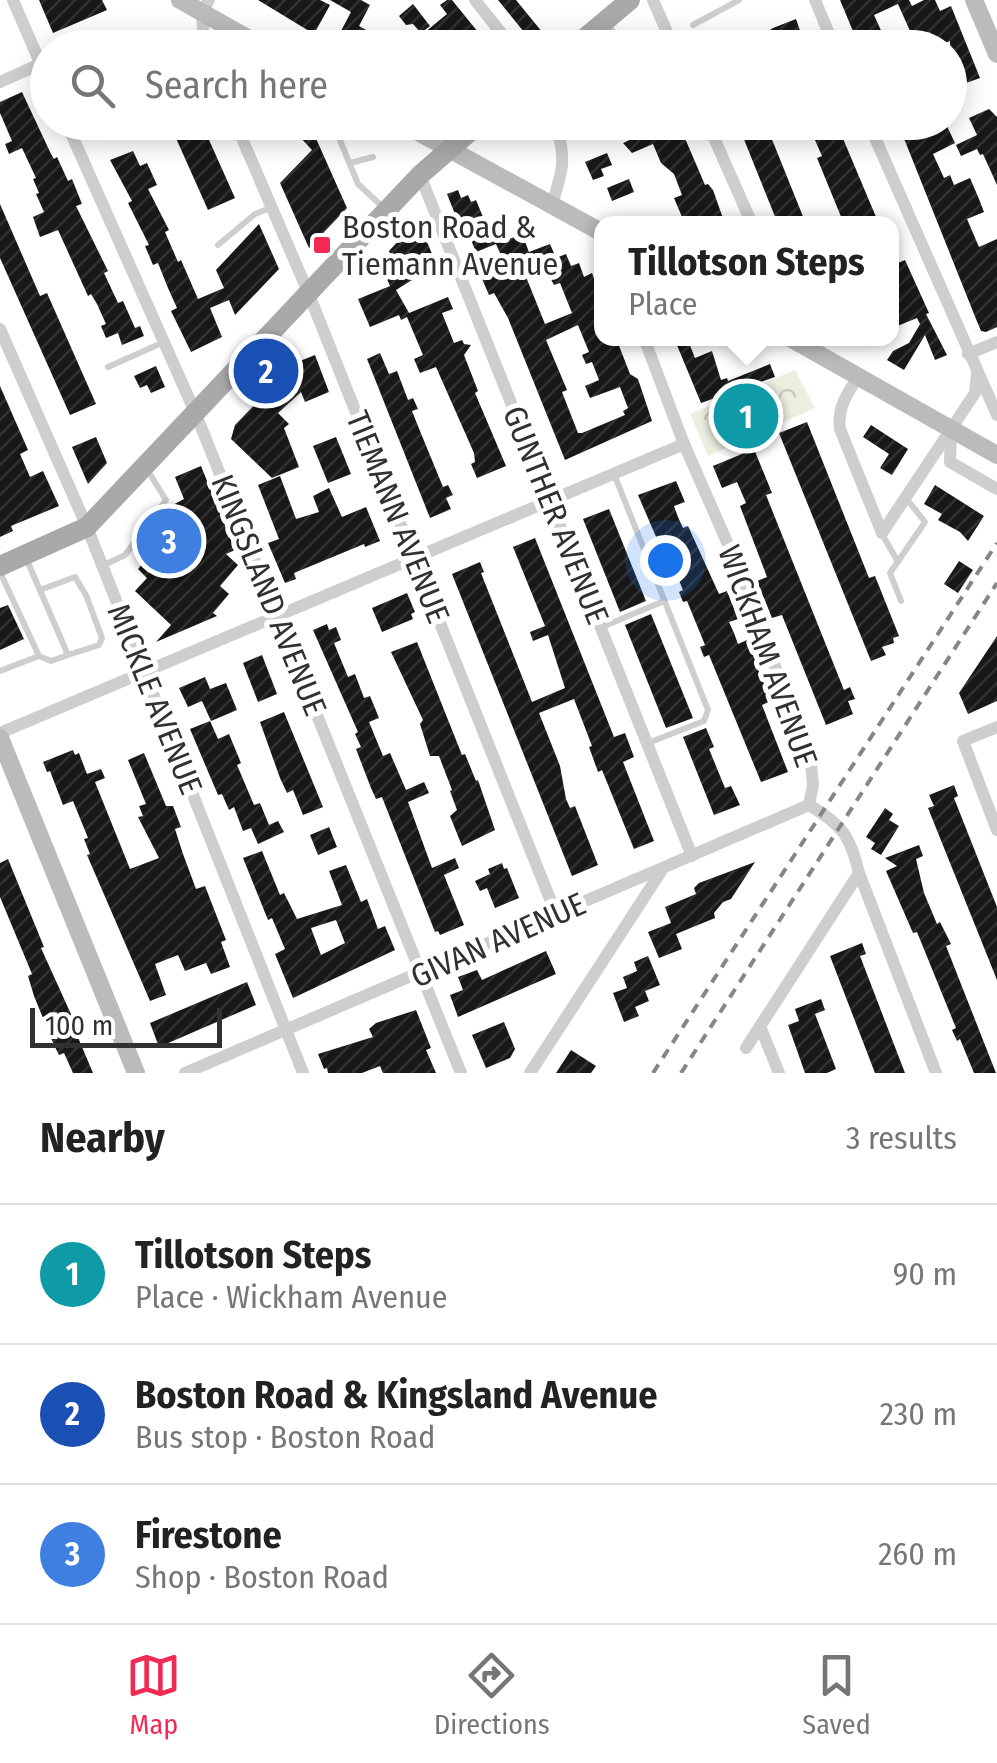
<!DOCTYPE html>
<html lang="en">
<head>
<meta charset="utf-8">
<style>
	body { margin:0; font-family:"Fira Sans Condensed",sans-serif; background:#f2f2f2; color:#222 }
	.scale { position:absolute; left:30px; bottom:25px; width:192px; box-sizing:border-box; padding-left:10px; border:5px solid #313131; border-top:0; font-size:28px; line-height:35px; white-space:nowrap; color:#313131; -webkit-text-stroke:8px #fff; paint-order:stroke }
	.you { position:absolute; left:665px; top:560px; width:35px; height:35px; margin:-25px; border:8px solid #fff; border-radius:50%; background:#1a73e8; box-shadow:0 0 0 15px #1a73e833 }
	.badge { display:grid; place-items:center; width:65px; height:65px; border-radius:50%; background:#f22a53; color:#fff; font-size:32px; font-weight:700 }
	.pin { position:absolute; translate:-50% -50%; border:5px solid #fff; box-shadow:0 2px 10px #0006 }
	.popup { position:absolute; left:594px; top:216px; width:305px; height:130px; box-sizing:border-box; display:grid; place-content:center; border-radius:20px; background:#fff; filter:drop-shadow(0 2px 8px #0005); font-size:32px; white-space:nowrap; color:#767676 }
	.popup b { font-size:38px; color:#222 }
	.popup::after { content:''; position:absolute; left:50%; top:100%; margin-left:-20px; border:20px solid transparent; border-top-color:#fff }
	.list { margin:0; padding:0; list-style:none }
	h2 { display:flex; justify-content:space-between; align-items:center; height:130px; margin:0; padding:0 40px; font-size:42px }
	h2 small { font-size:32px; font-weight:400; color:#767676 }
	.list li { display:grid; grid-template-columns:65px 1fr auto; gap:30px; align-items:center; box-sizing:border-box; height:140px; padding:0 40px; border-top:2px solid #e0e0e0 }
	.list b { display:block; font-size:38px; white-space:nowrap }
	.list p { margin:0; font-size:32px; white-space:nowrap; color:#767676 }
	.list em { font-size:32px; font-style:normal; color:#767676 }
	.icon { flex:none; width:55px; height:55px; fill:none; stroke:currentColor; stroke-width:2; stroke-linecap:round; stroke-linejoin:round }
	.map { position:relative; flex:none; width:997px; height:1073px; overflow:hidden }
	.search { position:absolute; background:#fff; box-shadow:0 5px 25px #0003; left:30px; right:30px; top:30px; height:110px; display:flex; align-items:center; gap:25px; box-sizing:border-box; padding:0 35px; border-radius:55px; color:#767676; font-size:38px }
	.sheet { height:550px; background:#fff }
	nav { display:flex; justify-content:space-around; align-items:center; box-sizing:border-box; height:140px; border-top:2px solid #e0e0e0; background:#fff; font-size:28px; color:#767676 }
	nav a { display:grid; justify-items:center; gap:5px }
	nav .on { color:#f22a53 }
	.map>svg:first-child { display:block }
</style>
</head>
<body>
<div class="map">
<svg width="997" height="1073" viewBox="0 0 997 1073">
	<defs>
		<pattern id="park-crowns" width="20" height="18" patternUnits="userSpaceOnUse" patternTransform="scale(2.5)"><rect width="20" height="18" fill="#eaefdf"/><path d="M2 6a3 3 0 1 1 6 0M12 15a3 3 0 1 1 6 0" fill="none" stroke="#c9cdc0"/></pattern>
		<pattern id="building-hatch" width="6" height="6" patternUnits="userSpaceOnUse" patternTransform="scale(2.5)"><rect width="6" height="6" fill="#181818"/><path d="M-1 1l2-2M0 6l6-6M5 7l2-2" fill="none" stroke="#313131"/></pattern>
	</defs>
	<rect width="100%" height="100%" fill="#fff"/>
	<path fill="url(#park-crowns)" d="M795 370 815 408 708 456 690 414Z"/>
	<g fill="url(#building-hatch)" fill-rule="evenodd">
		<path d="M39 0H102L107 10 53 33Z"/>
		<path d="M258 0H320L330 5 314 34Z"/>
		<path d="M330 0H361L370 5 359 26 398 48H332L351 12Z"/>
		<path d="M447 0H452L491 48H469L461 38 452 48H441L437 43 434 45 424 33 447 14 440 5Z"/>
		<path d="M498 0H516L543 33 532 42Z"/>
		<path d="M840 0H909L912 6 924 0H935L940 11 951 6 980 78 952 88 950 41 936 47 930 33 914 40 898 4 874 15 889 48H860Z"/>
		<path d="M413 4 430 26 421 33 413 24 406 25 399 16Z"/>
		<path d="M796 19 806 48H746L770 38 767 32 773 28Z"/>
		<path d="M22 92 51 154 54 159 57 157 68 181 72 179 82 204 76 206 108 271 104 273 118 303 123 301 135 328 140 326 144 336 122 345 118 333 106 338 101 326 106 324 97 304 91 294 88 296 58 230 40 237 33 217 44 212 36 194 39 193 33 179 36 178 22 148 9 154 5 144 12 141 0 113V102Z"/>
		<path d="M989 109 997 117V185L983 154 980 155 977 149 961 156 956 145 977 135 969 118Z"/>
		<path d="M181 122H201L235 198 208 210 171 127Z"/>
		<path d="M286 122H325L314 134 347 208 309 248 280 183 312 150Z"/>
		<path d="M670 122H678L705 185 708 184 713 190 725 224H685L674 198 682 195 674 174 661 163 653 144 632 153 623 143Z"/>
		<path d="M737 122H765L806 224H778Z"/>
		<path d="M807 122H836L879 224H844L817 158 822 156Z"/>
		<path d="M928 122H945L955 143 933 154 944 178 950 175 954 185 970 178 979 199 984 212 967 219 979 247 997 239V327L986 332 981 331 976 319 903 136 929 125Z"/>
		<path d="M133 151 140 166 147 163 157 185 148 189 169 230 165 232 178 262 181 260 198 299 224 288 216 270 259 224 279 269 235 315 229 300 210 308 222 337 191 352 171 311 177 308 168 288 158 263 153 265 145 246 149 245 128 203 132 201 110 160Z"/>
		<path d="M607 153 612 165 601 169 604 176 593 180 585 162Z"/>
		<path d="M629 179 634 192 612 201 607 188Z"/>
		<path d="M458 190 461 198 468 195 471 202 476 200 490 234 501 230 504 241 522 234 529 252 550 244 556 258 566 254 571 266 579 263 584 277 592 273 601 297V338H616L630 374 638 379 652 421 565 460 508 318 494 293 489 295 479 272 504 262 496 244 476 252 471 240 466 242 447 194ZM541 260 554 285 560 283 572 313 545 324 522 267ZM578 325 589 352 582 355 586 364 592 362 599 380 585 386 590 398 620 387 628 408 623 411 625 415 582 433H578L562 392 567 390 546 340Z"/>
		<path d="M0 204 40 296 47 293 96 404 70 415 0 258Z"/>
		<path d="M418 220 437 266 411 277 412 280 396 290 409 313 448 297 453 309 442 313 454 343 462 340 464 344 471 345 464 355 478 391 475 393 506 466 477 478 471 464 475 462 474 453 436 367 420 373 414 359 423 355 407 317 401 320 399 315 370 327 358 299 390 286 383 270 394 266 389 251Z"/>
		<path d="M905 260 929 313 926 314 947 355 935 360 925 335 904 370 887 360 893 351 909 343 920 324 917 318 895 327 891 316V266Z"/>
		<path d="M674 338H687L695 358 712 351 721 380 727 378 728 381 770 364 775 377 701 403Z"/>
		<path d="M380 353 389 374 397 371 408 400 413 398 418 409 412 411 420 431 443 487 448 485 453 495 446 498 451 509 430 518 367 359Z"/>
		<path d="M315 355 329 392 305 402 301 392 278 413 289 424 284 428 299 467 272 478 231 439 235 425 261 398 270 406 297 382 290 365Z"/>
		<path d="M156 366 165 387 151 393 147 385 140 388 134 376Z"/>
		<path d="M0 386 28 450 20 454 30 477 43 471 59 506 11 526 13 531 0 537Z"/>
		<path d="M807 422 869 578 875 576 899 636 893 638 894 643 882 647 886 655 871 661 779 433Z"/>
		<path d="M871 425 908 449 892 475 880 468 889 454 863 437Z"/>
		<path d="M96 437 107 463 88 484 72 447Z"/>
		<path d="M336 437 351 474 328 483 313 446Z"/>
		<path d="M754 449 772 493 766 495 844 690 850 687 855 699 848 701 853 714 826 725 782 615 772 618 757 581 767 577 740 506 746 503 737 482 722 488 713 466Z"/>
		<path d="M201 466 235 550 226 554 238 565 220 586 229 594 213 613 217 616 156 642 171 625 135 591 147 578 138 569 146 560 142 557 175 521 169 507 184 499 175 477Z"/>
		<path d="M280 476 296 519 319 512 313 496 329 488 342 517 366 507 380 541 365 547 364 544 294 573 296 579 285 583 268 543 279 539 258 485Z"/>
		<path d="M676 481 685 502 674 506 678 517 683 528 688 526 719 594 727 591 738 619 729 622 734 633 738 644 747 640 771 701 762 705 788 772 761 782 709 655 704 657 700 647 705 645 687 601 683 602 679 592 683 590 661 537 657 539 638 495Z"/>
		<path d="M935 485 984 516 968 541 960 532 938 520 942 514 924 504Z"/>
		<path d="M609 509 646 601 620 612 583 519Z"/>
		<path d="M535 538 614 737 625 733 634 757 623 762 654 841 634 849 602 770 598 772 589 747 592 746 574 699 539 713 560 766 566 799 570 808 575 806 598 865 572 876 452 574 480 562 484 572 481 573 532 702 565 688 548 635 533 641 530 632 545 626 513 547Z"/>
		<path d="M959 561 973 570 958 593 944 584Z"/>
		<path d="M407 593 415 612 411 614 413 619 382 632 372 608Z"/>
		<path d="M8 605 24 639 0 650V608Z"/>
		<path d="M651 614 693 718 666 728 625 625Z"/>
		<path d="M327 624 329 630 336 627 341 640 334 643 348 677 355 674 364 698 370 696 379 718 369 722 383 756 390 753 406 790 424 782 429 793 408 802 432 868 455 858 459 868 444 875 464 925 440 935 438 931 435 932 382 797 376 799 371 788 356 749 361 747 355 734 358 732 313 630Z"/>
		<path d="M997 636V701L968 714 959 693Z"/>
		<path d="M417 642 462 755 465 754 476 781 478 780 495 830 462 846 450 816 457 810 450 791 452 790 439 756H430L420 724 423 720 391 652Z"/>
		<path d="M262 655 277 694 258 702 243 663Z"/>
		<path d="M205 677 210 689 226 683 237 710 211 721 202 701 188 707 179 688Z"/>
		<path d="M284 712 323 807 303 815 293 790 287 793 280 778 260 722Z"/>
		<path d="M210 721 218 739 229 734 241 763 237 765 254 805 260 803 269 825 278 821 284 832 258 844 251 828 243 831 234 807 229 810 222 794 218 795 190 729Z"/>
		<path d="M706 728 714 747 709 749 725 788 731 786 740 805 714 815 683 737Z"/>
		<path d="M73 750 75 755 79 753 87 774 101 769 105 778 95 782 130 869 159 858 138 817 143 816 139 806 146 804 128 760 144 753 166 806H173L181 827 175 829 183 854 196 889 205 886 226 940 221 942 230 967 211 974 206 963 185 971 178 955 155 964 166 995 150 1001 87 855 90 854 84 839 88 838 73 801 63 805 50 771 47 772 43 762Z"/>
		<path d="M954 785 958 796 954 798 997 907V980L928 808 934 806 929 795Z"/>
		<path d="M885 808 893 814 889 820 899 826 881 855 871 849 875 843 866 837Z"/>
		<path d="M329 827 337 847 318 855 310 835Z"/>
		<path d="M919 845 923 856 916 859 924 893 937 924 940 922 951 944 946 946 996 1073H974L960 1039 957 1041 952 1030 956 1028 917 932 913 933 886 871 897 866 885 858Z"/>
		<path d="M262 851 280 895 284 893 297 919 342 905 329 871 346 865 361 902 367 899 378 929 385 926 395 950 293 998 275 954 285 949 272 918 268 920 243 858ZM336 920 345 943 321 955 311 928Z"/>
		<path d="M8 859 44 947 41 948 80 1034 77 1035 93 1073H73L64 1053 59 1055 54 1045 34 996 28 976 32 974 0 897V863Z"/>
		<path d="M755 862 731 899 723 902 714 913 715 918 676 934 682 949 659 958 648 932 671 923 665 907 696 894 694 888 699 883Z"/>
		<path d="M502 863 504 869 507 868 519 898 495 908 487 888 480 891 475 881 490 874 488 869Z"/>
		<path d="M862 943 866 954 860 956 905 1073H875L830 956Z"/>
		<path d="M546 951 556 974 458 1017 450 995 463 990 458 977 477 970 482 980Z"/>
		<path d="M648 956 660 985 645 991 649 1001 635 1007 639 1016 624 1022 613 993 627 988 623 977 637 971 634 962Z"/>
		<path d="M247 982 256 1005 159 1047 150 1023Z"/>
		<path d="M821 999 825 1010 815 1014 836 1069 827 1073H805L788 1025 799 1021 795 1009Z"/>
		<path d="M416 1010 431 1048 426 1050 436 1073H383L380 1066 362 1073H328L327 1068 324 1069 318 1054 373 1037 369 1029 376 1023Z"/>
		<path d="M504 1022 515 1049 510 1058 486 1068 472 1035Z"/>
		<path d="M571 1050 596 1066 591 1073H556Z"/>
	</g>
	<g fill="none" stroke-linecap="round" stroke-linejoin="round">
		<g stroke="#cecece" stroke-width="6">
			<path d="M608 24 624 48"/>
			<path d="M693 25 739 0"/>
			<path d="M621 39 635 48"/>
			<path d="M343 122 337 133 358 184 385 209"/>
			<path d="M583 122 586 132 608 122"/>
			<path d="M350 163 373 157"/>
			<path d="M218 245 255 214 270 208"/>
			<path d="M108 367 164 342"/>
			<path d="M614 474 708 710 704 721 648 743"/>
			<path d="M882 534 898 562"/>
			<path d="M102 566 125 555 166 500 148 471"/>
			<path d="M0 572 39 656"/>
			<path d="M40 590 75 577 86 595 102 638 99 645 68 655"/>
			<path d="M901 601 890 573 925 522 906 498"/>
			<path d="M602 627 664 601"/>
			<path d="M0 671 39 656 51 661 68 655 26 558"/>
		</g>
		<g stroke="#cecece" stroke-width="12">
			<path d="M13 0 48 81"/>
			<path d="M475 0 513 48"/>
			<path d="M653 0 674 48"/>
			<path d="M815 0 835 48"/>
			<path d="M204 48 202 12 209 0"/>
			<path d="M0 82 40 64"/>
			<path d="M66 122 195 412 461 1073"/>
			<path d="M235 122 308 292 556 914"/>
			<path d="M707 122 752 224"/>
			<path d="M868 122 997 415"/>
			<path d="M420 175 692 856"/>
			<path d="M552 204C563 170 567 158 555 122"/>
			<path d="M0 329 87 527 303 1073"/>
			<path d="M644 338 684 444 741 574 811 764 813 785 809 805"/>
			<path d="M968 354 997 342"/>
			<path d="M858 377C847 394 837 408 840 429L882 533"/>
			<path d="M951 431 950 462 997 489"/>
			<path d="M882 533 975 393 977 374"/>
			<path d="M997 727 963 741 997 830"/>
			<path d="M0 733 684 444"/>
			<path d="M809 805C842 825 850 835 859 873L936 1073"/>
			<path d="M760 1026 779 1073"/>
			<path d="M746 1048 859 873"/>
			<path d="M185 1073 809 805"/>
			<path d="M530 1073 662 870"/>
		</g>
		<g stroke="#bbb" stroke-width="18">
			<path d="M180 0 265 48"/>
			<path d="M974 0 997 54"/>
			<path d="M400 122 601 232"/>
			<path d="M790 338 997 455"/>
			<path d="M0 738 136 1073"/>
		</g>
		<g stroke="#a9a9a9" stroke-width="20">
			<path d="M573 48 630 0"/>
			<path d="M0 566 87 527 420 175 481 122"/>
		</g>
		<g stroke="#868686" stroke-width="4" stroke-dasharray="10 8" stroke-linecap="butt">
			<path d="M653 1073 997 543"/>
			<path d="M681 1073 997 583"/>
		</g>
	</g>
	<rect fill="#f22a53" stroke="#fff" stroke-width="4" x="312" y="235" width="20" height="20" rx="5"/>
	<g text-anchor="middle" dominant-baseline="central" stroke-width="10" stroke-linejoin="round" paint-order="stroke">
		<g font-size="32" fill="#313131" stroke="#fff" text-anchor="start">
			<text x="342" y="227">Boston Road &amp;<tspan x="342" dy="37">Tiemann Avenue</tspan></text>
		</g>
		<g font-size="32" fill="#313131" stroke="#fff">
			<text transform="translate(556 515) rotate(68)">GUNTHER AVENUE</text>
			<text transform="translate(398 517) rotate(68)">TIEMANN AVENUE</text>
			<text transform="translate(269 595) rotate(68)">KINGSLAND AVENUE</text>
			<text transform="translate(768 656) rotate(70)">WICKHAM AVENUE</text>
			<text transform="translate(155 699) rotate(68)">MICKLE AVENUE</text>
			<text transform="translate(498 940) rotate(-24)">GIVAN AVENUE</text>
		</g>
	</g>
</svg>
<div class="scale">100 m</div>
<div class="you"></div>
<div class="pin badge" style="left:746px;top:416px;background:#0f9aa8">1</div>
<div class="popup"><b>Tillotson Steps</b>Place</div>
<div class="pin badge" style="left:266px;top:371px;background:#1a4fb4">2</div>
<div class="pin badge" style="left:169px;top:541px;background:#3f7fe0">3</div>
<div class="search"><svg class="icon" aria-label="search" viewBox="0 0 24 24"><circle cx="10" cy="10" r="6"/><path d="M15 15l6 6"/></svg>Search here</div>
</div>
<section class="sheet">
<h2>Nearby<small>3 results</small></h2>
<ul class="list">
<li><span class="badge" style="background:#0f9aa8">1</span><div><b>Tillotson Steps</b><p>Place · Wickham Avenue</p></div><em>90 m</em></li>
<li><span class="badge" style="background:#1a4fb4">2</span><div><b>Boston Road &amp; Kingsland Avenue</b><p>Bus stop · Boston Road</p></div><em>230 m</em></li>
<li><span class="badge" style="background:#3f7fe0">3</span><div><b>Firestone</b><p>Shop · Boston Road</p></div><em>260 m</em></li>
</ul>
</section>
<nav>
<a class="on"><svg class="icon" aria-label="map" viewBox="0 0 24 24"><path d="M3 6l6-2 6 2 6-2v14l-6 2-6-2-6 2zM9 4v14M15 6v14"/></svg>Map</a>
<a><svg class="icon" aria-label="directions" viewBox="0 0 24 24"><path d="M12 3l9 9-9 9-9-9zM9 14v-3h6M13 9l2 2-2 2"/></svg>Directions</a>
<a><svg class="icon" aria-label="saved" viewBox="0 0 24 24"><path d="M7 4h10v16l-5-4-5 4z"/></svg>Saved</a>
</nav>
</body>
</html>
